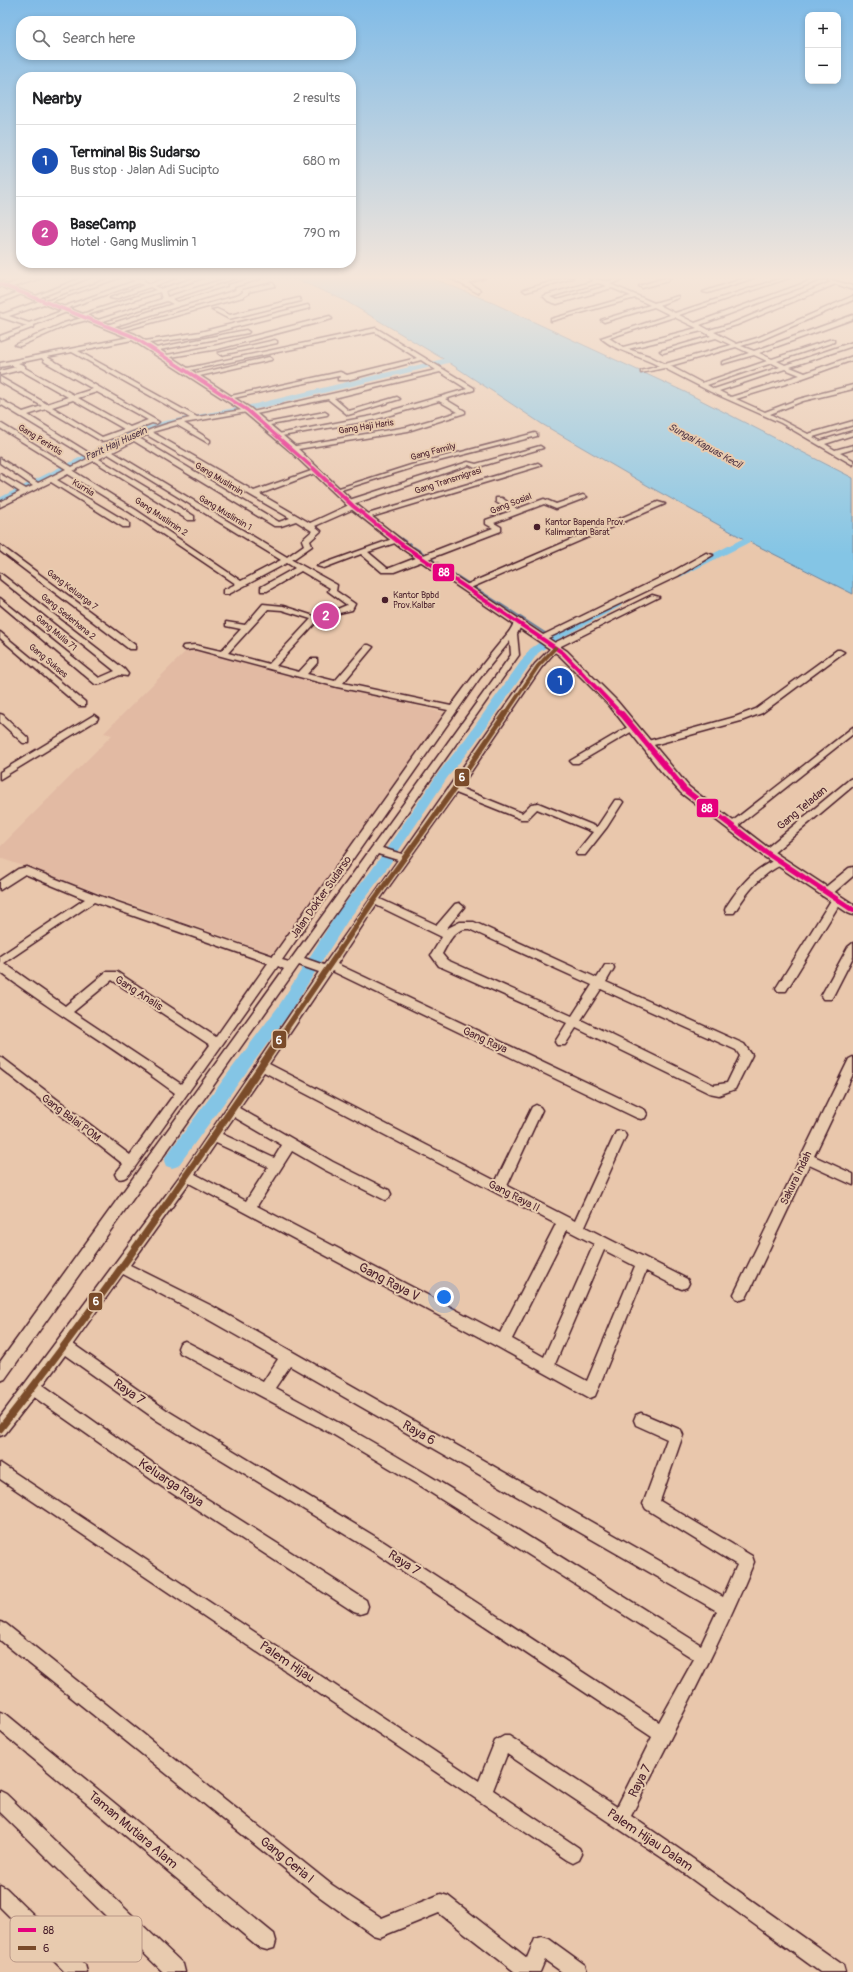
<!DOCTYPE html>
<html lang="en">
<head>
<meta charset="utf-8">
<style>
	body { margin:0; font-family:Pangolin,sans-serif; background:#f2f2f2; color:#202124 }
	.controls { position:absolute; right:12px; top:12px; display:grid; overflow:hidden; border-radius:8px; box-shadow:0 2px 6px #0003 }
	.controls button { width:36px; height:36px; display:grid; place-items:center; padding:0; border:0; border-bottom:1px solid #e0e0e0; background:#fff; color:#202124; font:20px sans-serif }
	.you { position:absolute; left:444px; top:1297px; width:14px; height:14px; margin:-10px; border:3px solid #fff; border-radius:50%; background:#1a73e8; box-shadow:0 0 0 6px #1a73e833 }
	.badge { display:grid; place-items:center; width:26px; height:26px; border-radius:50%; background:#4a1f2b; color:#fff; font-size:13px; font-weight:700 }
	.pin { position:absolute; translate:-50% -50%; border:2px solid #fff; box-shadow:0 1px 4px #0006 }
	.list { margin:0; padding:0; list-style:none }
	h2 { display:flex; justify-content:space-between; align-items:center; height:52px; margin:0; padding:0 16px; font-size:17px }
	h2 small { font-size:13px; font-weight:400; color:#757577 }
	.list li { display:grid; grid-template-columns:26px 1fr auto; gap:12px; align-items:center; box-sizing:border-box; height:72px; padding:0 16px; border-top:1px solid #e0e0e0 }
	.list b { display:block; font-size:15px; white-space:nowrap }
	.list p { margin:0; font-size:13px; white-space:nowrap; color:#757577 }
	.list em { font-size:13px; font-style:normal; color:#757577 }
	.icon { flex:none; width:22px; height:22px; fill:none; stroke:currentColor; stroke-width:2; stroke-linecap:round; stroke-linejoin:round }
	.map { position:relative; flex:none; width:853px; height:1972px; overflow:hidden }
	.search { position:absolute; background:#fff; box-shadow:0 2px 6px #0003; left:16px; top:16px; width:340px; height:44px; display:flex; align-items:center; gap:10px; box-sizing:border-box; padding:0 14px; border-radius:16px; color:#757577; font-size:15px }
	.panel { position:absolute; background:#fff; box-shadow:0 2px 6px #0003; left:16px; top:72px; width:340px; height:196px; border-radius:16px }
	.map>svg:first-child { display:block }
</style>
</head>
<body>
<div class="map">
<svg width="853" height="1972" viewBox="0 0 853 1972">
	<rect width="100%" height="100%" fill="#e9c7ac"/>
	<filter id="ink" filterUnits="userSpaceOnUse"><feTurbulence type="fractalNoise" baseFrequency=".025" numOctaves="2"/><feDisplacementMap in="SourceGraphic" scale="8" xChannelSelector="R" yChannelSelector="G"/><feConvolveMatrix kernelMatrix="1 2 1 2 8 2 1 2 1" color-interpolation-filters="sRGB"/></filter>
	<g filter="url(#ink)">
		<path fill="#e2baa3" d="M188 649 448 714 274 954 0 858V847L112 735 104 733Z"/>
		<path fill="#84c5e5" stroke="#6d839b" d="M293 278H432L493 303 685 392 853 478V594L746 540 650 487 542 424 445 360 344 300Z"/>
		<g fill="none" stroke-linecap="round" stroke-linejoin="round">
			<g stroke="#6d839b" stroke-width="2">
				<path d="M387 529 405 541"/>
				<path d="M409 543 411 545"/>
				<path d="M414 547 425 554"/>
				<path d="M432 559 434 561"/>
				<path d="M438 563 447 569"/>
				<path d="M451 572 468 583"/>
				<path d="M474 587 545 633"/>
			</g>
			<path stroke="#84c5e5" stroke-width="5" d="M63 469 127 436 163 424 258 406 458 358"/>
			<path stroke="#84c5e5" stroke-width="6" d="M0 501 65 468"/>
			<g fill="#84c5e5" fill-rule="evenodd">
				<path d="M746 537 751 540 750 542 680 577H672L671 575Z"/>
				<path d="M617 601 621 602 622 604 621 606 557 640 538 653 474 744 447 778 381 877 348 920 288 1015 178 1166 172 1168 166 1166 164 1161 166 1156 278 1007 338 912 371 871 439 772 466 738 530 649 549 636Z"/>
			</g>
			<g stroke="#4a1f2b" stroke-width="3">
				<g id="minor">
					<path d="M0 278H5L0 281Z"/>
					<path d="M25 278H42L6 289 3 287Z"/>
					<path d="M81 278H89L36 299 31 298Z"/>
					<path d="M111 278H119L9 316 29 323 67 309 72 310 34 325V327L0 340V336L27 326 0 317V313L3 314 42 300 47 301Z"/>
					<path d="M130 278 144 279V281L150 284 167 278H175L155 286 161 289 194 278H203L165 291 167 297 227 278H236L172 299 178 302 228 287V285L254 278 260 279 234 287V289L109 328 107 325 173 304 167 301 100 322 95 321 162 299 160 292 84 316 79 315 156 290 150 287 115 299 110 298 145 285 139 283 65 309 60 308 135 281Z"/>
					<path d="M450 278H457L463 281 485 278 468 283 480 290 478 293Z"/>
					<path d="M564 278H573L526 292 523 290Z"/>
					<path d="M589 278C595 278 601 281 606 281 613 281 619 278 627 278L610 284 654 303 678 296V298L659 305 675 313 781 278H789L679 315 695 323 818 278H826L700 325 709 330 733 323 831 282 828 281V279L853 286V290L836 284 737 325 714 332 737 344 757 338 853 296V300L761 340 741 346 754 351 853 315V319L759 353 772 359 832 339 834 340V342L777 361 785 365 853 342V346L790 367 805 373 853 356V360L792 382 736 399 765 412 799 399 853 385V389L803 401 770 414 808 434 853 421V425L813 437 820 441 853 431V435L825 444 835 450 853 445V449L840 453 853 460V465L781 423 711 392 664 368 641 373V371L659 366C641 356 617 352 601 338L670 315 654 307 604 322 601 320 650 305 635 298 551 321V319L631 296 612 288 557 304 548 301 543 296 594 281ZM598 283 607 286 557 300 550 297ZM674 317 697 328 623 347 609 338ZM702 331 711 336 660 351 663 353 716 338 731 345 665 364 649 356 628 349ZM736 347 749 353 722 362V364L754 355 767 361 702 383 670 366ZM772 363 780 367 714 389 707 385ZM785 369 800 375 731 397 719 391Z"/>
					<path d="M664 278H670L668 281 642 288 639 286Z"/>
					<path d="M745 278H754L708 293 703 292Z"/>
					<path d="M273 283 275 286 248 292V294L243 297 122 331 117 330 239 295 243 292V290Z"/>
					<path d="M19 292 24 293 0 303V299Z"/>
					<path d="M299 298 301 301 229 319 212 310 217 309 230 315Z"/>
					<path d="M308 305 310 308 200 336 142 344 139 342 200 332Z"/>
					<path d="M89 316 91 319 68 325 20 346 15 345 64 323Z"/>
					<path d="M330 316 332 319 218 349 165 358 162 356 218 345Z"/>
					<path d="M376 328 474 388V390L445 399 465 411V413L408 431 292 450 290 449V447L407 427 458 412 439 401 373 420 276 437 273 435 372 416 467 389 440 372 334 398 349 411 397 397 400 399 348 415 328 399 251 415 248 413 436 370 421 360 347 380H338V378L341 377 339 376 229 399 226 397 340 372 347 375 417 358 375 332 186 371 183 369Z"/>
					<path d="M246 330 249 332 248 333 154 351 151 349Z"/>
					<path d="M135 336 138 338 137 339 78 351 197 417 249 409V411L247 412 184 423 210 440V442L208 443 177 425 152 432 254 491 314 470H318V472L260 494 310 523 349 505H346V501L468 462 476 464 540 446 543 448 475 468 469 465 353 504 357 506 356 508 315 526 321 531 310 541 312 546 292 560 337 585 336 591 355 604 352 610 335 614V610L347 605 328 591 330 588 301 571 267 591H261V587L295 568 287 563 229 594H223V590L236 584 131 513 68 474 57 480 129 523V527H123L51 482 0 507V502L20 492 0 479V474L26 489 33 486 0 463V458L38 483 66 469 0 428V423L72 467 89 458 0 404V399L23 412 42 406 0 382V377L47 404 68 397 20 370 0 375V371L16 367 11 365 0 367V363ZM72 352 190 418C155 425 125 440 94 456L28 415 46 409 101 441 108 440 152 423 156 424 159 422 47 357ZM42 358 45 362 93 389 74 395 25 368V366L18 363ZM97 392 148 420 130 427 78 398ZM73 400 124 429 102 437 52 407ZM147 435 290 518 279 522 139 438ZM134 441 274 526H281L296 521 312 531 302 540 304 545 287 557 113 452ZM108 454 281 560 241 581 136 510 73 471 94 461 188 520H194V516L99 459Z"/>
					<path d="M275 340 277 341V343L221 355 218 353Z"/>
					<path d="M269 357 272 359 271 360 195 377 192 375Z"/>
					<path d="M325 412 328 414 327 415 264 426 261 424Z"/>
					<path d="M535 433 537 434V436L415 467 338 491 333 490 411 465Z"/>
					<path d="M538 463 541 465 540 466 368 518 361 516Z"/>
					<path d="M583 495 587 497 585 498 556 509 544 504 494 523 501 527V531L394 572H382L361 554 324 568 317 566 395 538 399 540 398 542 368 552 387 568H390L493 528 486 524V520L511 511 496 502V498H502L517 509 544 499 556 504Z"/>
					<path d="M658 502 665 504 468 589 461 587Z"/>
					<path d="M0 545 135 645V649H129L0 551Z"/>
					<path d="M706 553 713 555 678 576 544 640H538L537 638 672 572Z"/>
					<path d="M0 573 124 669 128 674 127 676 120 675 101 684H95L0 604V598L99 678 115 671 0 579Z"/>
					<path d="M652 595 659 597 559 647 541 668 460 788 522 813 531 804 538 803 597 827 615 800H621L623 802 607 827 585 855H577L576 853 593 832 537 809 527 819H521L456 793 380 899 437 925 455 904 459 903 464 907 446 929 460 922H474L597 978 605 965H613L614 968 606 982 744 1044 752 1055 735 1089 719 1095 709 1093 576 1028 565 1045H557L555 1042 567 1023 439 966 431 955 442 937 376 905 337 964 645 1110 647 1114 645 1118 641 1119 637 1118 332 971 269 1064 496 1181 532 1107 536 1105 540 1107 542 1110 507 1186 575 1221 616 1132 620 1131 624 1132 626 1136 585 1227 687 1279 689 1283 687 1287 682 1289 677 1287 646 1271 595 1396 590 1398 498 1347 189 1183 130 1265 212 1306 723 1597 737 1565 646 1509 643 1504 667 1439 636 1425 634 1420 636 1415 641 1413 681 1430 683 1435 660 1501 752 1556 754 1562C718 1649 673 1732 631 1816L679 1849 843 1965 845 1972H820L667 1861 507 1754 493 1790 579 1848 582 1854 579 1860 573 1863 567 1860 0 1479V1463L479 1781 495 1741 504 1736H509L617 1807 652 1737 374 1552 158 1421 65 1355 43 1385 171 1476 366 1600 368 1606 366 1612 360 1614 354 1612 161 1486 34 1397 5 1434 0 1436V1417L183 1172 319 972 299 965 5 1379 0 1381V1362L284 969 278 966 135 1167C130 1173 126 1181 117 1178L115 1174 123 1164 0 1068V1057L4 1059 130 1155 175 1093C118 1050 57 1015 0 972V956L85 899 25 874 0 890V881L18 869 26 867 97 895 273 956 448 710 337 687 195 649 186 650 182 648 183 646 195 645 221 651 241 629 226 626V622L245 625 263 604 283 606 320 618 276 666 299 672 311 659H317V663L307 674 335 681 366 645H369L373 647 343 683 451 706C469 681 488 657 508 633 511 630 513 624 516 620H522L523 622 517 634 519 655 382 848 402 854 535 664 550 649V645ZM268 609 282 610 311 619 269 664 228 653ZM510 641 511 655 289 962 282 960 480 678ZM378 854 398 860 324 965 304 958ZM94 902 268 963 216 1037 117 972H106L65 1006 4 963ZM466 929H469L592 985 572 1016 447 960 442 954C448 944 453 930 466 929ZM112 980 210 1045 181 1084 73 1012ZM601 989 736 1050 740 1056 727 1083 714 1085 581 1020ZM264 1072 556 1224 500 1333 257 1206 292 1151 325 1170 385 1200 389 1198 391 1194 389 1190 333 1162 239 1108ZM234 1117 282 1145 274 1158 222 1134ZM216 1143 268 1167 246 1201 195 1174ZM567 1230 594 1244 544 1357 512 1339ZM604 1250 635 1266 587 1381 555 1364ZM123 1274 202 1316 278 1359 263 1382 185 1341 180 1343 178 1348 180 1353 334 1435 420 1486 694 1659 659 1722 384 1542 168 1411 73 1344ZM290 1366 717 1611 701 1645C560 1557 422 1466 275 1388Z"/>
					<path d="M0 632 85 702V706H79L0 638Z"/>
					<path d="M837 650H840L844 652 762 713 741 721 650 746H644L642 744 644 742 735 717 756 709Z"/>
					<path d="M0 714 3 715 29 739V743H23L0 722Z"/>
					<path d="M94 715 98 718 97 720 0 779V772Z"/>
					<path d="M633 724 636 725V729L578 763H572L570 761Z"/>
					<path d="M853 727V734L735 828H729L727 826 729 824Z"/>
					<path d="M853 778V786L771 855H763L762 853 763 851 850 779Z"/>
					<path d="M779 859 784 862 783 864C760 875 747 892 734 913H726L725 910 726 907C739 887 755 866 779 859Z"/>
					<path d="M853 867V876L830 896H822L821 893 822 890 849 868Z"/>
					<path d="M837 896 842 900 786 991H778L776 988 778 985 833 897Z"/>
					<path d="M853 943V957L833 996 831 999H823L821 996 848 947Z"/>
					<path d="M853 1057V1074L814 1156 853 1174V1185L809 1165 746 1298 741 1300 736 1298 734 1294 736 1290 849 1059Z"/>
					<path d="M0 1622 6 1624 332 1885 382 1918 441 1894 448 1896 527 1958 535 1939 542 1937 549 1939 585 1965 587 1972H562L545 1960 540 1972H515L439 1913 380 1937 373 1935 320 1897 0 1640Z"/>
					<path d="M0 1712 6 1714 274 1934 276 1941 274 1948 267 1950 260 1948 0 1731Z"/>
					<path d="M0 1791 6 1794 183 1964 185 1972H163L0 1812Z"/>
					<path d="M0 1885 6 1888 85 1965 87 1972H65L0 1907Z"/>
				</g>
			</g>
			<g stroke="#4a1f2b" stroke-width="3">
				<path id="major" d="M0 282 135 334 250 408 295 446 356 504 404 542 567 651 617 701 689 787 771 850 853 904V915L848 913 763 856 681 793 661 771 609 705 559 655 398 546 350 508 289 450 244 412 129 338 0 286Z"/>
			</g>
			<use href="#minor" fill="#e8cbaf" fill-rule="evenodd"/>
			<use href="#major" fill="#e8cbaf" fill-rule="evenodd"/>
			<g stroke="#e8cbaf" stroke-width="5">
				<path id="bus-1-far2" d="M0 284 132 336 247 410 314 469"/>
			</g>
			<g stroke="#e8cbaf" stroke-width="6">
				<path id="bus-1-far1" d="M313 468 353 506 401 544 563 653 622 715"/>
			</g>
			<g stroke="#e8cbaf" stroke-width="8">
				<path id="bus-1" d="M622 714 685 790 767 853 853 910"/>
			</g>
			<g stroke="#e8cbaf" stroke-width="6">
				<path id="bus-2-far2" d="M505 715 538 666 555 648"/>
			</g>
			<g stroke="#e8cbaf" stroke-width="8">
				<path id="bus-2-far1" d="M284 1032 374 900 454 789 505 714"/>
			</g>
			<g stroke="#e8cbaf" stroke-width="10">
				<path id="bus-2" d="M0 1429C101 1301 194 1166 285 1031"/>
			</g>
			<use href="#bus-1-far2" stroke="#e5007d" stroke-width="3.5"/>
			<use href="#bus-1-far1" stroke="#e5007d" stroke-width="4"/>
			<use href="#bus-1" stroke="#e5007d" stroke-width="5.5"/>
			<use href="#bus-2-far2" stroke="#7a4b2a" stroke-width="4"/>
			<use href="#bus-2-far1" stroke="#7a4b2a" stroke-width="5.5"/>
			<use href="#bus-2" stroke="#7a4b2a" stroke-width="7"/>
		</g>
	</g>
	<linearGradient id="sky" x2="0" y2="1"><stop stop-color="#80bbe7"/><stop offset="0.5" stop-color="#f5e6da"/><stop offset="1" stop-color="#f5e6da" stop-opacity="0"/></linearGradient>
	<rect width="853" height="554" fill="url(#sky)"/>
	<g fill="#4a1f2b" stroke="#e8cbaf" stroke-width="1.5">
		<circle cx="537" cy="527" r="4"/>
		<circle cx="385" cy="600" r="4"/>
	</g>
	<g text-anchor="middle" dominant-baseline="central" stroke-width="4" stroke-linejoin="round" paint-order="stroke">
		<g font-size="9" fill="#4a1f2b" stroke="#e8cbaf">
			<text transform="translate(366 427) rotate(-9)">Gang Haji Haris</text>
			<text transform="translate(40 440) rotate(32)">Gang Perintis</text>
			<text transform="translate(433 452) rotate(-15)">Gang Family</text>
			<text transform="translate(219 479) rotate(31)">Gang Muslimin</text>
			<text transform="translate(448 481) rotate(-18)">Gang Transmigrasi</text>
			<text transform="translate(83 488) rotate(31)">Kurnia</text>
			<text transform="translate(511 504) rotate(-21)">Gang Sosial</text>
			<text transform="translate(225 513) rotate(31)">Gang Muslimin 1</text>
			<text transform="translate(161 517) rotate(34)">Gang Muslimin 2</text>
			<text transform="translate(72 590) rotate(37)">Gang Keluarga 7</text>
			<text transform="translate(68 617) rotate(39)">Gang Sederhana 2</text>
			<text transform="translate(56 633) rotate(40)">Gang Mulia 71</text>
			<text transform="translate(48 661) rotate(40)">Gang Sukses</text>
		</g>
		<g font-size="9" fill="#4a1f2b" stroke="#e8cbaf" text-anchor="start">
			<text x="545" y="522">Kantor Bapenda Prov.<tspan x="545" dy="10">Kalimantan Barat</tspan></text>
			<text x="393" y="595">Kantor Bpbd<tspan x="393" dy="10">Prov.Kalbar</tspan></text>
		</g>
		<g font-size="10" font-style="italic" fill="#533847" stroke="#e8cbaf">
			<text transform="translate(116 444) rotate(-25)">Parit Haji Husein</text>
			<text transform="translate(705 446) rotate(29)">Sungai Kapuas Kecil</text>
		</g>
		<g font-size="11" fill="#4a1f2b" stroke="#e8cbaf">
			<text transform="translate(802 808) rotate(-40)">Gang Teladan</text>
			<text transform="translate(321 897) rotate(-55)">Jalan Dokter Sudarso</text>
			<text transform="translate(139 993) rotate(33)">Gang Analis</text>
			<text transform="translate(485 1040) rotate(25)">Gang Raya</text>
			<text transform="translate(71 1118) rotate(37)">Gang Balai POM</text>
			<text transform="translate(796 1178) rotate(-64)">Sakura Indah</text>
			<text transform="translate(514 1196) rotate(27)">Gang Raya II</text>
		</g>
		<g font-size="13" fill="#4a1f2b" stroke="#e8cbaf">
			<text transform="translate(389 1282) rotate(28)">Gang Raya V</text>
			<text transform="translate(129 1392) rotate(35)">Raya 7</text>
			<text transform="translate(419 1433) rotate(30)">Raya 6</text>
			<text transform="translate(171 1483) rotate(34)">Keluarga Raya</text>
			<text transform="translate(404 1563) rotate(33)">Raya 7</text>
			<text transform="translate(287 1662) rotate(34)">Palem Hijau</text>
			<text transform="translate(640 1781) rotate(-63)">Raya 7</text>
			<text transform="translate(133 1830) rotate(40)">Taman Mutiara Alam</text>
			<text transform="translate(650 1840) rotate(34)">Palem Hijau Dalam</text>
			<text transform="translate(287 1860) rotate(39)">Gang Ceria I</text>
		</g>
	</g>
	<rect x="10" y="1916" width="132" height="46" rx="6" fill="#e8cbaf" stroke="#b99787" stroke-width="1"/>
	<rect x="18" y="1928" width="18" height="4" fill="#e5007d"/>
	<rect x="18" y="1946" width="18" height="4" fill="#7a4b2a"/>
	<g font-size="11" fill="#4a1f2b">
		<text x="43" y="1934">88</text>
		<text x="43" y="1952">6</text>
	</g>
	<g stroke="#e8cbaf" stroke-width="1.5">
		<rect x="432" y="563" width="23" height="19" rx="4" fill="#e5007d"/>
		<rect x="454" y="768" width="16" height="19" rx="4" fill="#7a4b2a"/>
		<rect x="696" y="798" width="23" height="20" rx="4" fill="#e5007d"/>
		<rect x="272" y="1030" width="15" height="19" rx="4" fill="#7a4b2a"/>
		<rect x="88" y="1292" width="15" height="19" rx="4" fill="#7a4b2a"/>
	</g>
	<g font-size="11" text-anchor="middle" font-weight="bold" fill="#fff">
		<text x="444" y="576">88</text>
		<text x="462" y="781">6</text>
		<text x="707" y="812">88</text>
		<text x="279" y="1044">6</text>
		<text x="96" y="1305">6</text>
	</g>
</svg>
<div class="controls">
<button>+</button>
<button>−</button>
</div>
<div class="you"></div>
<div class="pin badge" style="left:560px;top:681px;background:#1a4fb4">1</div>
<div class="pin badge" style="left:326px;top:616px;background:#d1479c">2</div>
<div class="search"><svg class="icon" aria-label="search" viewBox="0 0 24 24"><circle cx="10" cy="10" r="6"/><path d="M15 15l6 6"/></svg>Search here</div>
<section class="panel">
<h2>Nearby<small>2 results</small></h2>
<ul class="list">
<li><span class="badge" style="background:#1a4fb4">1</span><div><b>Terminal Bis Sudarso</b><p>Bus stop · Jalan Adi Sucipto</p></div><em>680 m</em></li>
<li><span class="badge" style="background:#d1479c">2</span><div><b>BaseCamp</b><p>Hotel · Gang Muslimin 1</p></div><em>790 m</em></li>
</ul>
</section>
</div>
</body>
</html>
